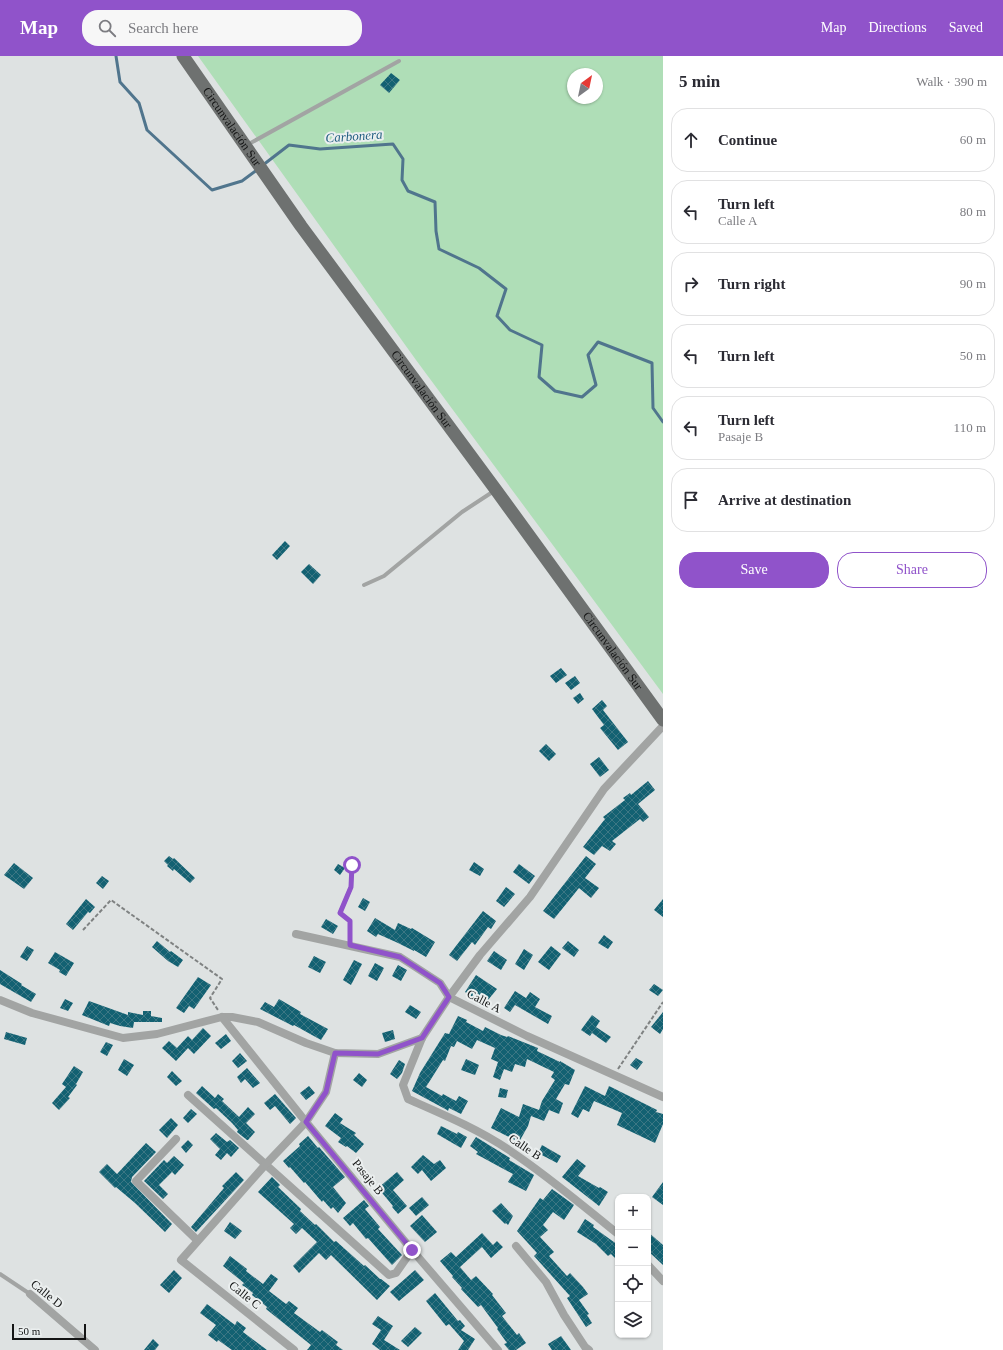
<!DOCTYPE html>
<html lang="en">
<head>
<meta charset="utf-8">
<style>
	body { margin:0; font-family:"Times New Roman",serif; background:#f7f7f7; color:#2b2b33 }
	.controls { position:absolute; right:12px; bottom:12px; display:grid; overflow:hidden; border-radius:8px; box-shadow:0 1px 3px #0004 }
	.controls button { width:36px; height:36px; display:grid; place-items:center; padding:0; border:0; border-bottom:1px solid #e1e1e2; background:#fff; color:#2b2b33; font:20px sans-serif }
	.compass { position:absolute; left:567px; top:12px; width:36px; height:36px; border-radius:50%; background:#fff; box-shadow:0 1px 3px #0004; rotate:33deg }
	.scale { position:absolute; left:12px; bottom:10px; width:74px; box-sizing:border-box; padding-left:4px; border:2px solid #141515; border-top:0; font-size:11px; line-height:14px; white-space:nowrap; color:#141515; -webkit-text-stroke:3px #ebefef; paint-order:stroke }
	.stop { position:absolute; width:12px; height:12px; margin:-9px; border:3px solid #9053ca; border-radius:50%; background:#fff }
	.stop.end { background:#9053ca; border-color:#fff; box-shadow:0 1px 4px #0008 }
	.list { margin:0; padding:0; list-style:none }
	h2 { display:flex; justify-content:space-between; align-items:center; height:52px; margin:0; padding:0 16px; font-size:17px }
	h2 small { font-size:13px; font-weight:400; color:#7c7c81 }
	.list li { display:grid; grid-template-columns:26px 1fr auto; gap:12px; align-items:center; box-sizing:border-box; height:64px; margin:0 8px 8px; padding:0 8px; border:1px solid #e1e1e2; border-radius:16px }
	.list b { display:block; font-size:15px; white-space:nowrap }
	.list p { margin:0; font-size:13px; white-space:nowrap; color:#7c7c81 }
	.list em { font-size:13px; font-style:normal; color:#7c7c81 }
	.actions { display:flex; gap:8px; padding:12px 16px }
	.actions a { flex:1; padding:9px 0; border:1px solid #9053ca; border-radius:16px; text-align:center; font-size:14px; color:#9053ca }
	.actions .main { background:#9053ca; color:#fff }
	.icon { flex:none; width:22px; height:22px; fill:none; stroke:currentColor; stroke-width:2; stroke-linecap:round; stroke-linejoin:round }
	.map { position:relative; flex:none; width:663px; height:1294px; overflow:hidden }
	header { display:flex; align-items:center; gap:24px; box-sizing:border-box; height:56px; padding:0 20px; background:#9053ca; color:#fff }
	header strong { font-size:19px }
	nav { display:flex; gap:22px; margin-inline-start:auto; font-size:14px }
	.search { width:280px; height:36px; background:#f7f7f7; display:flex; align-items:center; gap:10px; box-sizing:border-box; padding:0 14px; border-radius:16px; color:#7c7c81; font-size:15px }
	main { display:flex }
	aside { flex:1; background:#fff }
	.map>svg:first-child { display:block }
</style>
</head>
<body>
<header>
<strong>Map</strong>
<div class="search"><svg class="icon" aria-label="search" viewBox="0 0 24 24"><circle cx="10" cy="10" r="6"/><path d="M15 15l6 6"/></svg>Search here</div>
<nav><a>Map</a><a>Directions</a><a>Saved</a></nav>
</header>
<main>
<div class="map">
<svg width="663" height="1294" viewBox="0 0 663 1294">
	<defs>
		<pattern id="building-cross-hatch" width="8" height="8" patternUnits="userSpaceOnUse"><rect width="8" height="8" fill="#136172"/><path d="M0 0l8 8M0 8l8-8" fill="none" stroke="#3c7784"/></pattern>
	</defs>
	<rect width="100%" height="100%" fill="#dee2e2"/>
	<path fill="#afdeb7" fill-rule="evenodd" d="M198 0H663V638L416 304ZM573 18H597V42H573Z"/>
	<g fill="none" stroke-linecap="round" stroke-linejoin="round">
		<g stroke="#50758d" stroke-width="3">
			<path d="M116 0 120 26 139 47 147 74 212 134 242 125 257 114"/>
			<path d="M263 109 289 89 320 93 393 88 403 103 402 124 408 135 435 146 436 175 439 193 479 212 506 233 497 260 510 274 542 289 539 321 555 335 582 341 596 329 588 299 598 286 652 307 653 352 663 366"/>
		</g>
	</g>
	<g fill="url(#building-cross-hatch)">
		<path d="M391 17 400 24 389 37 380 29Z"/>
		<path d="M285 485 290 490 277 504 272 499Z"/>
		<path d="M309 508 321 519 313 528 301 516Z"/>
		<path d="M561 612 567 619 556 627 550 620Z"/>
		<path d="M575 620 580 627 571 634 565 627Z"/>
		<path d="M580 637 584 643 578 648 573 642Z"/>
		<path d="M602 644 607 650 603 654 628 686 618 694 600 672 604 669 592 653Z"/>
		<path d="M546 688 556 698 549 705 539 695Z"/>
		<path d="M599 701 609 714 600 721 590 708Z"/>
		<path d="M648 725 655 734 638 748 649 761 643 766 640 763 612 785 616 788 610 795 602 790 594 799 583 791 605 763 603 761 625 744 623 742 630 737 631 739Z"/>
		<path d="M169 800 173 803 174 802 195 822 190 827 174 813 173 815 167 810 168 809 164 805Z"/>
		<path d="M586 800 596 808 585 822 599 832 591 842 579 832 554 863 543 855Z"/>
		<path d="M474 806 484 813 480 820 469 814Z"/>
		<path d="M14 807 33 822 24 833 4 819Z"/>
		<path d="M338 808 345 812 340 819 334 814Z"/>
		<path d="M519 808 535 820 529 828 513 816Z"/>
		<path d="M102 820 109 825 103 833 96 827Z"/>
		<path d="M506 831 515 838 504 851 496 845Z"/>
		<path d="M363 842 370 846 365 855 358 851Z"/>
		<path d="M86 843 95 851 90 857 88 856 73 874 66 868Z"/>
		<path d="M663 843V861L654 854Z"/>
		<path d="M483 855 496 865 491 873 488 871 475 889 472 886 457 905 449 899Z"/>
		<path d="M375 862 395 874 398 867 411 873 412 872 435 886 426 901 414 894V895L398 887 378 878 376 881 367 875Z"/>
		<path d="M326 863 338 870 333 878 321 871Z"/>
		<path d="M604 879 613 886 608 893 598 887Z"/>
		<path d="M157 885 170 896 171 895 183 904 178 911 168 905 152 891Z"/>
		<path d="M568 885 579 894 574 901 562 892Z"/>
		<path d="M27 890 34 894 27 905 20 901Z"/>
		<path d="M551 890 561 898 549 914 538 906Z"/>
		<path d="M524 893 533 899 524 914 515 908Z"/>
		<path d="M494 895 507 904 501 914 487 905Z"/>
		<path d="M55 896 74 907 66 920 59 916 60 914 48 907Z"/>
		<path d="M314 900 326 906 320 917 308 911Z"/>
		<path d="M354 904 362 908 351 929 343 924Z"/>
		<path d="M375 907 384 912 377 925 368 920Z"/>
		<path d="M398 909 407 914 401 925 392 920Z"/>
		<path d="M0 914 22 928 21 929 36 938 31 946 0 928Z"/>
		<path d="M476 919 497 933 484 949 465 936Z"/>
		<path d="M198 921 211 929 194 953 189 950 184 957 176 952Z"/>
		<path d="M654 928 663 934 658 940 649 934Z"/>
		<path d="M515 935 526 942 530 936 540 943 535 951 552 960 548 968 515 949 510 956 504 952Z"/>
		<path d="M65 943 73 947 68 955 60 952Z"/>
		<path d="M279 943 301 956 300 958 328 973 321 984 294 969 293 970 260 953 265 946 274 951Z"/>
		<path d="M89 945 128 959V956L143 959V955H151V960L162 962V966H134L133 972 120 970 110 967 109 970 82 959Z"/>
		<path d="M410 949 421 956 416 963 405 956Z"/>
		<path d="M663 956V973L660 978 651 971Z"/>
		<path d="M592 959 600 965 596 971 611 981 606 987 592 977 590 980 581 974Z"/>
		<path d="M458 960 467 964 466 966 483 975 485 971 501 979 507 981 508 980 538 992 537 995 560 1006V1005L575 1014 569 1029 565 1028 556 1043 563 1047 559 1058 549 1054 544 1065 531 1060 528 1070 519 1086 491 1072 501 1052 519 1061 523 1048 539 1054 542 1045 555 1024 551 1021 554 1016 527 1003 525 1011 515 1008 512 1016 504 1013 500 1024 493 1021 498 1006 491 1003 495 992 477 984 472 993 457 985 454 991 451 990 445 1005 443 1004 426 1031 442 1040 443 1038 456 1045 459 1040 468 1045 461 1058 449 1052 448 1055 447 1054 412 1035 420 1017 445 977 449 978Z"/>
		<path d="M203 972 211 980 194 998 188 992 176 1005 162 992 169 985 177 992 188 980 192 984Z"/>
		<path d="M393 974 395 983 385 986 382 977Z"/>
		<path d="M6 976 27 982 25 989 4 983Z"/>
		<path d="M226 978 231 985 221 993 215 987Z"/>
		<path d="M106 986 113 989 107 1000 100 996Z"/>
		<path d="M240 997 247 1005 238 1012 232 1005Z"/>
		<path d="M636 1002 643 1006 637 1014 630 1009Z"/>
		<path d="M124 1003 134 1009 127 1020 118 1014Z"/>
		<path d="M466 1003 479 1009 475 1019 461 1014Z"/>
		<path d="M399 1004 405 1008 402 1017 397 1023 390 1018Z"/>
		<path d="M74 1010 83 1016 76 1028 77 1029 68 1041 70 1042 59 1054 52 1047 66 1031 62 1028Z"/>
		<path d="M247 1012 260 1027 253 1032 245 1023 241 1027 237 1021Z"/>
		<path d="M172 1015 182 1025 176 1030 167 1021Z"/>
		<path d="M359 1017 367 1024 362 1031 353 1024Z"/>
		<path d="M202 1030 215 1042 218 1038 224 1043 222 1045 239 1061 248 1051 255 1058 246 1067 255 1076 248 1084H247L237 1076 238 1074 232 1067 216 1052 214 1053 196 1037Z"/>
		<path d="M309 1030 315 1037 306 1044 300 1037Z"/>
		<path d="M585 1030 605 1040 609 1030 657 1054 656 1056 663 1058V1068L655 1087 617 1069 622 1057 594 1045 589 1056 583 1053 578 1062 571 1058Z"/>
		<path d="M500 1032 508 1034 506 1042 498 1041Z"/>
		<path d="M275 1038 296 1062 290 1068 275 1050 270 1054 264 1047Z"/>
		<path d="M191 1053 197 1058 188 1067 183 1062Z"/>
		<path d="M335 1057 343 1063 340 1067 356 1077 354 1079 364 1088 356 1097 347 1090 346 1091 338 1086 341 1082 325 1070Z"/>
		<path d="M171 1062 178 1069 167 1082 159 1074Z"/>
		<path d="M441 1070 457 1078 458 1076 467 1081 461 1092 437 1078Z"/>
		<path d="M216 1077 227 1086 230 1084 239 1092 231 1101 227 1097 221 1104 215 1099 220 1093 210 1083Z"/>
		<path d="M308 1080 318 1092 319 1091 345 1121 333 1131 346 1147 338 1157 333 1151 331 1153 323 1144 322 1146 305 1126 304 1127 290 1111 289 1112 283 1105 300 1090 299 1088Z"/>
		<path d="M476 1081 510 1102 509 1104 534 1119 526 1135 508 1126 513 1118 476 1098 478 1096 470 1090Z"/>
		<path d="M188 1084 193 1089 186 1097 181 1091Z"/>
		<path d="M146 1087 156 1096 132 1121 131 1126 172 1168 165 1176 135 1147 116 1131 115 1132 99 1116 107 1108 117 1118Z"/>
		<path d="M542 1089 561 1100 557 1107 538 1097Z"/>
		<path d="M423 1099 434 1108 440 1104 446 1112 431 1125 422 1114 418 1118 411 1111Z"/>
		<path d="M174 1100 184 1109 175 1119 172 1116 159 1129 168 1138 163 1143 144 1125 164 1104 167 1107Z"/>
		<path d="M577 1103 586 1110 578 1120 599 1132 600 1131 608 1136 599 1150 562 1121Z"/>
		<path d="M236 1116 244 1124 196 1176 191 1171 224 1132 222 1130Z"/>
		<path d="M397 1116 404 1124 393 1134 407 1150 398 1158 392 1151 393 1150 378 1132Z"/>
		<path d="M272 1121 280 1129 278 1131 301 1153 300 1155 315 1169 316 1168 334 1186 336 1185 364 1210 365 1209 380 1223H381L390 1230 377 1244 331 1199 326 1204 319 1197 299 1217 293 1210 317 1186 302 1172 296 1178 290 1172 294 1168 258 1136Z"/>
		<path d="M663 1126V1149L652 1141Z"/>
		<path d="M552 1133 574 1149 564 1164 553 1156 543 1169 548 1174 540 1181 554 1196 549 1200 567 1220 570 1217 583 1231 588 1238 579 1244 589 1258 587 1259 592 1267 586 1271 567 1242 570 1240 534 1200 537 1197 517 1175 540 1142 543 1144Z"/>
		<path d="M422 1141 429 1149 416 1160 409 1152Z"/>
		<path d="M364 1144 369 1150 365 1153 380 1171 378 1173 402 1199 392 1209 368 1182 366 1183 353 1167 350 1170 343 1162Z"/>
		<path d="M501 1147 513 1160 508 1169 506 1167 505 1168 492 1155Z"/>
		<path d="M422 1159 437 1176 425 1186 410 1170Z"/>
		<path d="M585 1163 594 1169 593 1171 618 1189V1205L611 1198 608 1200 596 1188 577 1176Z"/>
		<path d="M230 1166 242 1175 235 1183 224 1175Z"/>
		<path d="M648 1176 663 1189V1209L648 1195Z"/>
		<path d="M482 1177 493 1189 497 1185 503 1191 491 1202 482 1191 460 1211 471 1224 476 1220 493 1238 492 1239 506 1257 502 1260 517 1279 519 1277 526 1287 516 1294H509L504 1288 507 1287 497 1273 498 1272 481 1249 478 1251 461 1233 462 1232 452 1221 453 1220 440 1205 451 1196 456 1201Z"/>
		<path d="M230 1200 247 1213 246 1215 263 1228 271 1218 278 1223 269 1235 286 1248 289 1245 298 1252 294 1257 320 1276 322 1274 338 1286 336 1289 343 1294H307L311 1289 266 1253 267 1251 252 1239 253 1237 242 1229 244 1227 223 1210Z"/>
		<path d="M174 1214 182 1222 169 1237 160 1229Z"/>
		<path d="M415 1214 424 1224 399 1245 390 1236Z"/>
		<path d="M435 1237 458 1265 460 1264 465 1270 461 1274 475 1283 468 1294H458L464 1285 449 1268 446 1270 426 1245Z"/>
		<path d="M207 1248 235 1269 237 1265 246 1272 243 1276 267 1294H232L218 1284 217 1286 208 1279 216 1269 200 1257Z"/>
		<path d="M378 1260 393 1270 384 1284 400 1294H380L372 1288 381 1274 372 1268Z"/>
		<path d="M415 1271 422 1277 408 1291 401 1285Z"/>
		<path d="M561 1280 571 1294H552L548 1288Z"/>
		<path d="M153 1283 159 1289 155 1294H144Z"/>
	</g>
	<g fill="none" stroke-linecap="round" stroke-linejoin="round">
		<g stroke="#7f8282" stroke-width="2" stroke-dasharray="4 2" stroke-linecap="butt">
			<path d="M83 874 111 844 222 923 210 942 218 954"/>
			<path d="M618 1013 663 946"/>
		</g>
		<g stroke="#a2a4a3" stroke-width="4">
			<path d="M247 89 399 5"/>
			<path d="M364 529 384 520 462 456 494 435"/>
			<path d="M350 889V865L340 857 351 831 352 809"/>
			<path d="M0 1218 30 1238"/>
		</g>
		<g stroke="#a2a4a3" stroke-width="8">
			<path d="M296 878 400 901 440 927 449 941 527 980 663 1041"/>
			<path d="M0 944 32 957 123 982 157 978 222 961H232L258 966 306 987 335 997 378 998 422 982"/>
			<path d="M222 961 306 1066 412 1194 498 1294"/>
			<path d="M188 1039 389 1219 396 1217 412 1194"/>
			<path d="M176 1083 136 1125 197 1184"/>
			<path d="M618 1178C582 1149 547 1119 509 1094 478 1073 442 1058 408 1043L403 1029 422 982 449 941 480 899 530 841 604 733 663 670"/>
			<path d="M516 1190 546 1226 564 1259 585 1291 589 1294"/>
			<path d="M648 1209 663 1225"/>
			<path d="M30 1238 95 1294"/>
			<path d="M294 1294 181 1204 266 1108 306 1066 326 1036 335 997"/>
		</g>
		<path stroke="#6e7170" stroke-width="13" id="s1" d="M183 0 301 170 496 434 663 664"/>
	</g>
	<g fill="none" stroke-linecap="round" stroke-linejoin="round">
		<path stroke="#9053ca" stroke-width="5" d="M352 809 351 831 340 857 350 865V889L400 901 440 927 449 941 422 982 378 998 335 997 326 1036 306 1066 412 1194"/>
	</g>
	<g text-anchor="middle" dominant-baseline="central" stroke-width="4" stroke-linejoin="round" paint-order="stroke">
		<g font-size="12" fill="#141515" stroke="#ebefef">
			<text stroke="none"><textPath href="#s1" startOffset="86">Circunvalación Sur</textPath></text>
			<text stroke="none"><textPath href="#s1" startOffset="410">Circunvalación Sur</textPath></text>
			<text stroke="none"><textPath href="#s1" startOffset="734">Circunvalación Sur</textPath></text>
			<text transform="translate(484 945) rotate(27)">Calle A</text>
			<text transform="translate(525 1091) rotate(34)">Calle B</text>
			<text transform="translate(368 1121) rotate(51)">Pasaje B</text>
			<text transform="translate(47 1238) rotate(39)">Calle D</text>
			<text transform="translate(245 1239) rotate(39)">Calle C</text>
		</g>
		<g font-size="13" font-style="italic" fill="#205d80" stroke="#ebefef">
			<text transform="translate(354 80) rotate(-4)">Carbonera</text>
		</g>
	</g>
</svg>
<div class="controls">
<button>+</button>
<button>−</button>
<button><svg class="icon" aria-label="locate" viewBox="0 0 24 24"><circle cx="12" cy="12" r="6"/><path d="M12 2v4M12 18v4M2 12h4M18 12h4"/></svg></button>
<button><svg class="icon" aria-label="layers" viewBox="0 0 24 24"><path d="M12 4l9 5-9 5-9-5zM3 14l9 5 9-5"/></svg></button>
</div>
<svg class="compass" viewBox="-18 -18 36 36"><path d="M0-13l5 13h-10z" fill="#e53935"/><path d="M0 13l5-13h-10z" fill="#7c7c81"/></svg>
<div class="scale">50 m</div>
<div class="stop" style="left:352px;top:809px"></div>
<div class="stop end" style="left:412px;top:1194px"></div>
</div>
<aside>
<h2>5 min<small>Walk · 390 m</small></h2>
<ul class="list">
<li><svg class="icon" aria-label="ahead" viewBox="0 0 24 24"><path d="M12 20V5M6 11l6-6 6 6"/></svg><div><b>Continue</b></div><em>60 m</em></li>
<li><svg class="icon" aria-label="left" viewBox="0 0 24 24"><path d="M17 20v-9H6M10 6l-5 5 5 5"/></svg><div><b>Turn left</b><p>Calle A</p></div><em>80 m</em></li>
<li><svg class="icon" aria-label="right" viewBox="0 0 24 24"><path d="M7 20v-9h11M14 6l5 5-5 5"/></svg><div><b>Turn right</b></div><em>90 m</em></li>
<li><svg class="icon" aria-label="left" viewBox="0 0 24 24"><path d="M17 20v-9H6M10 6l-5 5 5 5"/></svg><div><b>Turn left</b></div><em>50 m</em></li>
<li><svg class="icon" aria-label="left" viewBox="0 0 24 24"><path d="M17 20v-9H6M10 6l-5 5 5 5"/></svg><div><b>Turn left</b><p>Pasaje B</p></div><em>110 m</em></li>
<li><svg class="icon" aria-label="arrive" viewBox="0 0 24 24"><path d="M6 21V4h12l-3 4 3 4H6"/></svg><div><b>Arrive at destination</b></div></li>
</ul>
<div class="actions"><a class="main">Save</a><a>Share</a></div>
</aside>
</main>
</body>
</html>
